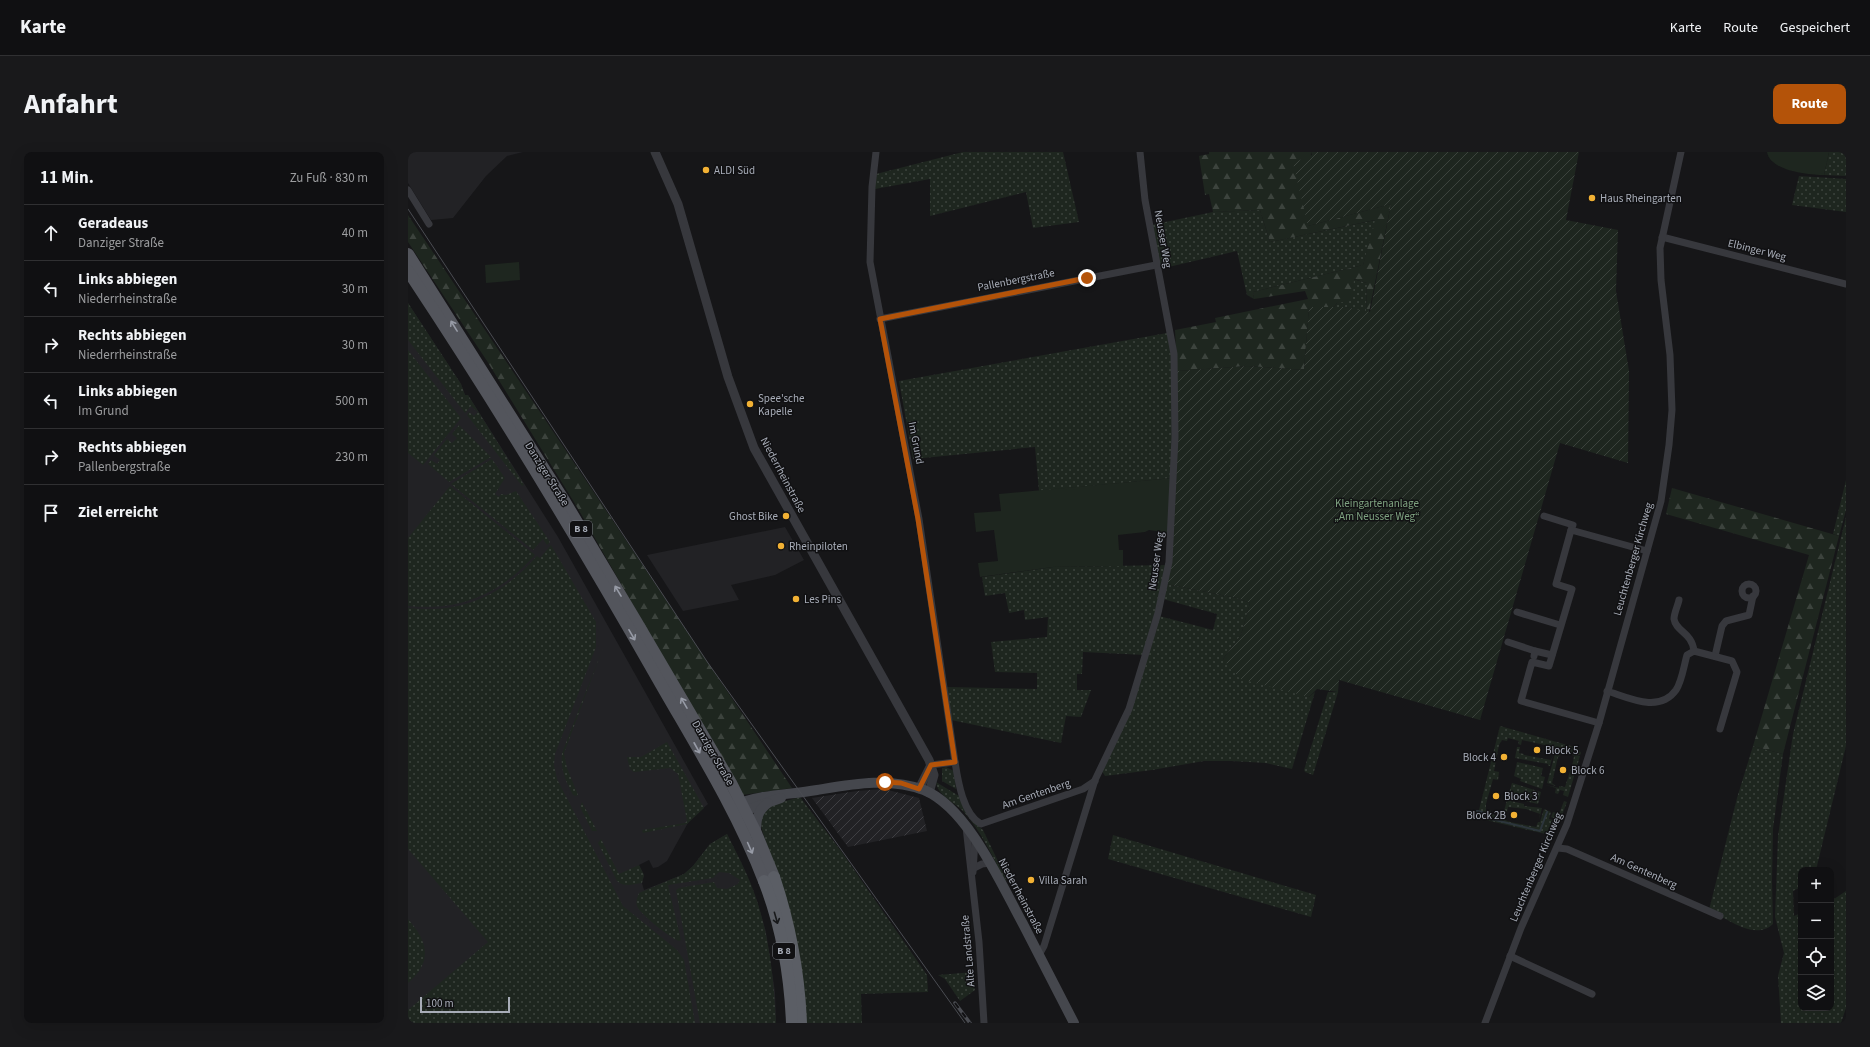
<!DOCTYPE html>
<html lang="de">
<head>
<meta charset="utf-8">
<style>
	body { margin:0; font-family:"Source Sans 3",sans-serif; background:#19191b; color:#f1f3f6 }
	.controls { position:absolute; right:12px; bottom:12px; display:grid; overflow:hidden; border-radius:8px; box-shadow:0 4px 16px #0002 }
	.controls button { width:36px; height:36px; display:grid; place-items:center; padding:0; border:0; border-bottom:1px solid #303032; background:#101012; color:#f1f3f6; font:20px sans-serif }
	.scale { position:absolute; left:12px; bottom:10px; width:90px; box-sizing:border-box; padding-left:4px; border:2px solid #a8adb8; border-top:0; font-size:11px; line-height:14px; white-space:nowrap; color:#a8adb8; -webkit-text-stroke:3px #111113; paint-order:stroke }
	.stop { position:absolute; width:12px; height:12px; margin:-9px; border:3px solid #b45309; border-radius:50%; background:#fff }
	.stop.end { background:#b45309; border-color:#fff; box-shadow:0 1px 4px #0008 }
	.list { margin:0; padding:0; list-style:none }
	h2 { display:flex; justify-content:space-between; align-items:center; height:52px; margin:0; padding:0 16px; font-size:17px }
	h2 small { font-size:13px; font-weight:400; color:#9c9d9f }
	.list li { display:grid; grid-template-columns:26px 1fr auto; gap:12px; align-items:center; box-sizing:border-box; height:56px; padding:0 16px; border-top:1px solid #303032 }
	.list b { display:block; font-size:15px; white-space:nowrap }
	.list p { margin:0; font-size:13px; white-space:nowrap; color:#9c9d9f }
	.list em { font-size:13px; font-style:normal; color:#9c9d9f }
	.icon { flex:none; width:22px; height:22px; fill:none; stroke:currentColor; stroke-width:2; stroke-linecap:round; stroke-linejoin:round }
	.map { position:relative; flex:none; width:1438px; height:871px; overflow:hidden; border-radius:8px }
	header { display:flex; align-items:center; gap:24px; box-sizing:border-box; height:56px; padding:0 20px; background:#101012; border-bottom:1px solid #303032 }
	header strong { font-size:19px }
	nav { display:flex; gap:22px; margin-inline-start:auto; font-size:14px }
	.intro { display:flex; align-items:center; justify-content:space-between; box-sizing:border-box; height:96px; padding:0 24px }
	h1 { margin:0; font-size:28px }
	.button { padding:10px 18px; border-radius:8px; background:#b45309; color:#fff; font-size:14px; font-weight:700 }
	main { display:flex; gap:24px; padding:0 24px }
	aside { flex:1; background:#101012; border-radius:8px; box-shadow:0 4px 16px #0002 }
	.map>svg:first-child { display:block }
</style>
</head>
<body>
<header>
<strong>Karte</strong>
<nav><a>Karte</a><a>Route</a><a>Gespeichert</a></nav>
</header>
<div class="intro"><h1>Anfahrt</h1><a class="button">Route</a></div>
<main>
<aside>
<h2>11 Min.<small>Zu Fuß · 830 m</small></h2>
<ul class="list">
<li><svg class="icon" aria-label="ahead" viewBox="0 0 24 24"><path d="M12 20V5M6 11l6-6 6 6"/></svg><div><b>Geradeaus</b><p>Danziger Straße</p></div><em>40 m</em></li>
<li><svg class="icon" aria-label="left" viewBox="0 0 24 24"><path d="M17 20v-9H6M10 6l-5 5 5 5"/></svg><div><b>Links abbiegen</b><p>Niederrheinstraße</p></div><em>30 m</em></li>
<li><svg class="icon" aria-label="right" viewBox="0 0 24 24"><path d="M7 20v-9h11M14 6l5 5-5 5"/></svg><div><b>Rechts abbiegen</b><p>Niederrheinstraße</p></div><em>30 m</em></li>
<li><svg class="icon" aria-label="left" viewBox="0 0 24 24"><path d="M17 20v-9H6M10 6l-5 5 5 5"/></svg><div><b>Links abbiegen</b><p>Im Grund</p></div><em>500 m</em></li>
<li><svg class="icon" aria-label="right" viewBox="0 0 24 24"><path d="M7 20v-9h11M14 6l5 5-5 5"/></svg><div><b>Rechts abbiegen</b><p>Pallenbergstraße</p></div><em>230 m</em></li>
<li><svg class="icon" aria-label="arrive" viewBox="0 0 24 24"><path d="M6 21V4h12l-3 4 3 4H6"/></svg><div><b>Ziel erreicht</b></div></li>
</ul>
</aside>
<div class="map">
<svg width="1438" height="871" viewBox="0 0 1438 871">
	<defs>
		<pattern id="industrial-furrows" width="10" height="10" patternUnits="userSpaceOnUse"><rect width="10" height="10" fill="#222225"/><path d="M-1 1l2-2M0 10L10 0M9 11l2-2" fill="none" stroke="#3f3f43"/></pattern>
		<pattern id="grass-dots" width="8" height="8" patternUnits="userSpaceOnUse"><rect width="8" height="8" fill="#1e261f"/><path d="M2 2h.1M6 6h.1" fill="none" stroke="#3c433d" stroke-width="1.8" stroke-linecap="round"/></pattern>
		<pattern id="forest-firs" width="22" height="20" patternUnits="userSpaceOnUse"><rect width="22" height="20" fill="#1e261f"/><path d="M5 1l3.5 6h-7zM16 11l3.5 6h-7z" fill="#3c433d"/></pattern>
		<pattern id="garden-furrows" width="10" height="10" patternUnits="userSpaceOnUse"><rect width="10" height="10" fill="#1e261f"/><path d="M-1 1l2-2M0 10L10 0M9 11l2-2" fill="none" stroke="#3c433d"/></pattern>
	</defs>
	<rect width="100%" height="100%" fill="#161618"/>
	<g fill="#222225">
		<path d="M0 0H115L99 4 78 24 45 66 23 68 0 31Z"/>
		<path d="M0 151 53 232 57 243H60L150 385 300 652 281 669 259 709 250 715 245 716 241 708 231 713 236 723 234 731 236 738 276 722 285 714 302 692 319 682 336 717 349 749 358 780 367 840 368 871H0Z"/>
		<path d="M377 375 396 408 367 423 323 433 331 448 275 459 239 403Z"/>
	</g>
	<path fill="url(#industrial-furrows)" d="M476 637 511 646 519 679 440 695 404 646 449 639Z"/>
	<g fill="url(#grass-dots)">
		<path d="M555 0H655L671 70 625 76 618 40 522 64V27L467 37 468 22Z"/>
		<path d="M1421 0H1438V24L1416 23Z"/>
		<path d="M1391 24 1438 27V60L1384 53Z"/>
		<path d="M852 58 862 90 968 68 955 113 845 140 846 147 839 143 829 99 752 117 743 73 805 60Z"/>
		<path d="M945 127 959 131 958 160 937 155H926L929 151 945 143Z"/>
		<path d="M0 151 53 232 57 243H60L116 333 114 334 59 263 61 260 66 264 70 260 63 254 57 261 0 188Z"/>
		<path d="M759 181 763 199 765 326 631 339 627 295 505 307 491 229Z"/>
		<path d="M0 198 53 266 15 313 0 301Z"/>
		<path d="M51 273 83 305 41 330 20 312 23 308 29 312 32 308 26 303 39 287 44 291 49 286 44 282Z"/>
		<path d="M84 307 97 326 87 342 91 345 93 342 98 343 108 339 142 390 139 393 135 387 125 398 43 332Z"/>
		<path d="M1438 328V358L1431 384 1425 382Z"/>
		<path d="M42 334 127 403C92 442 52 459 0 454V386Z"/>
		<path d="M1438 365V594L1408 718H1393V735L1385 739 1386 764 1393 761V856H1423V749L1438 739V856L1433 871H1373L1370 824 1376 801 1367 765 1370 684 1385 582Z"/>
		<path d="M143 393 188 470V495L147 602 146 613 149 627 215 754 269 798 276 808 287 871H0V858L80 790 0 697V456C53 462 94 444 129 404L132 406Z"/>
		<path d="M759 413 737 503 675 500 674 522H669V538H683L673 565 658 564 653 591 543 568 539 535 629 537V521L587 520 583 490 639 485 640 465 617 468 616 458 601 461 597 441 577 444 574 425 645 415Z"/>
		<path d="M758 432 829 446 842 451 833 483 815 507 901 545 907 540 884 617 858 611 823 609H796L744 618 697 624 694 619 724 557 751 464 805 478 809 462 755 447Z"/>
		<path d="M195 496 156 601 159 616 170 643 168 644 165 643C158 630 152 617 154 601Z"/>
		<path d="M920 540H930L905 623 897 620 896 618Z"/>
		<path d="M1092 574 1170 596 1173 601 1172 603 1147 596 1146 601V595C1136 593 1124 590 1114 588L1113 593 1110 592 1111 589 1100 586 1099 589 1094 588 1091 593 1086 619 1091 620 1090 628 1085 627 1078 652V658L1083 659V662L1094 665 1095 662H1098L1097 668 1102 670 1128 675 1130 670H1132L1136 657 1143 660 1141 667 1147 669 1148 667 1143 665 1145 660 1151 662 1156 649 1159 650 1146 684 1069 666Z"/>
		<path d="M259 590 296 656 279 672 235 681 234 678 277 671 279 669 270 622 262 616 226 620 222 617 219 605H233Z"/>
		<path d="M1345 594 1375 602 1365 677 1364 729 1365 772C1347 789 1320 767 1301 758L1329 646Z"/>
		<path d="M1109 595H1112L1111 601 1116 602V603L1143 608 1145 603 1142 614H1140V612L1107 606Z"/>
		<path d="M1148 598 1158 600H1153L1151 605H1150L1144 631 1148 634 1139 631Z"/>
		<path d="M1161 601 1172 604 1160 645 1155 643 1156 639 1152 638 1150 642 1147 641 1148 636 1138 633 1151 636V634L1157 635 1165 610 1166 604Z"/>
		<path d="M1109 610 1135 616 1133 624 1137 625 1134 637 1112 629 1113 627 1106 624Z"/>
		<path d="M538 615 546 619 548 637 534 629V616Z"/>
		<path d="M528 630 551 644 563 668 575 678 599 728 597 729C585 705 573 679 555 659 546 650 529 643 528 630Z"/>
		<path d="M1104 631 1133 640 1130 652 1100 645Z"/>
		<path d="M392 645 433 699 519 823 520 840 453 842 454 871H397C388 823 380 774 370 725 365 704 353 685 352 664L363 653Z"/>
		<path d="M1099 648 1116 652V654L1134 656 1131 668 1132 662 1118 657 1100 655 1099 660 1096 659Z"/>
		<path d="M174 650 189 679H184L172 655Z"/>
		<path d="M319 682C330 704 342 726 349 749 362 789 366 830 368 871H292L268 738 271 736 306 730 309 736 319 737 330 732 332 728 321 721 311 720 305 726 260 733 273 788 271 789C263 787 234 763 230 756 227 751 229 746 231 741L276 722 285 714 302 692Z"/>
		<path d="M705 683 908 743 903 765 700 707Z"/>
		<path d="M193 687 211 722 231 713 236 723 234 731C225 732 217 736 209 729L190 691Z"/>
		<path d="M0 767C20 790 25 809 0 831Z"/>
		<path d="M566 820 567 838 552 849 537 827 530 823Z"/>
	</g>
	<g fill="url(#forest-firs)">
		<path d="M801 0H903L900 74 983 52 961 160H958L959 131 946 127 945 143 942 149 929 151 926 155H901L896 218 840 214 769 219 767 178 808 170 807 166 900 147 897 139 846 147 845 140 955 113 967 68 862 90 852 58 805 60 801 42 797 43 791 4 801 2Z"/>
		<path d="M0 63 384 636 334 643 169 355 79 209 0 90Z"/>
		<path d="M1264 336 1431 384 1375 602 1345 594 1401 403 1258 362Z"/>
	</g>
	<g fill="#1e261f">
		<path d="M1359 0H1421L1416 23C1401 23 1362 19 1359 0Z"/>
		<path d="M111 110 112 128 78 131 77 113Z"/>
		<path d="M765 326 761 381 741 378 737 380 710 383 711 398H715V414L645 415 572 425 570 411 590 409 586 378 568 380 566 361 593 359 591 342Z"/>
	</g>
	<path fill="url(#garden-furrows)" d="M903 0H1171L1158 68 1210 78 1208 139 1221 219 1220 311 1152 291 1072 568 931 528 930 540 909 537 901 545 832 527 815 507 833 483 842 451 829 446 758 432 769 219 840 214 896 218 901 155H937L962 160 983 52 900 74 885 11 904 3Z"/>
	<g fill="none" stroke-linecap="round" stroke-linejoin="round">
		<path stroke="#2c353c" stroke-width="2" d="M1069 659 1074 660 1079 666 1132 679 1139 660"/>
		<g stroke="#37383d" stroke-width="7">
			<path d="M468 0 464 35 462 110 511 367 547 610"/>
			<path d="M0 38 21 72"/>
			<path d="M1254 85 1438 132"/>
			<path d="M472 167 748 113"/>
			<path d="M1136 364 1165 373 1163 378"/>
			<circle cx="1341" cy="439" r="7"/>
			<path d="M1271 448C1270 453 1266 461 1266 467 1268 480 1284 480 1286 499"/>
			<path d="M1109 460 1152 473"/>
			<path d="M1100 490 1127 499"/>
			<path d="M1126 504 1127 499 1144 503"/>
			<path d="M1307 504 1314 474 1318 469 1341 463 1345 444"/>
			<path d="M1199 539C1219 545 1251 562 1268 538 1274 529 1276 513 1279 503L1286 499 1324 509 1329 520 1312 577"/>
			<path d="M1191 571 1113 549 1124 510 1141 514 1164 437 1148 432 1163 378 1239 399"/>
			<path d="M523 613 547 610C550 629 555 662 573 672L675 637 687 629"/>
			<path d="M558 675 571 790 576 871"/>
			<path d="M1150 696 1159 697 1312 764"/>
			<path d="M566 716 574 712 583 711"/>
			<path d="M565 720 567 688"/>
			<path d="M631 803 636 794 687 628 721 557 750 461 761 410 767 285 766 202 737 48 732 0"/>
			<path d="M1102 804 1184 842"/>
			<path d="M1077 871 1113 776 1159 672 1191 571 1253 349 1261 293 1264 258 1262 203 1253 128 1252 96 1273 0"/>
		</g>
		<g stroke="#37383d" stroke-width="9">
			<path d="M247 0 270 52 320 225 346 296 521 608 526 623 521 641"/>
			<path d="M511 637 523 613"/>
		</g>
		<g stroke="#45474d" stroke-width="10">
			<path d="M326 653C353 642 381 643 409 638 445 632 481 625 516 638 560 656 593 732 615 772 632 805 649 838 666 871"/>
			<path d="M330 661 373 646"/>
			<path d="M348 681C348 668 349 659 360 651"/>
		</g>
		<g stroke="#53555c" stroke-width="12">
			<path d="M0 102 157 350 228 469 323 631 348 681 366 725"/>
			<path d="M0 119C87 250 169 385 247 522 285 589 328 656 356 729"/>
		</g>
		<g stroke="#5b5e65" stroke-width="12">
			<path d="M366 725C382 773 391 820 393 871"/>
			<path d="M356 729C374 775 382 822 384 871"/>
		</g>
		<path stroke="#4a4c52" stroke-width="1" d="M0 57 300 511 557 871"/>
		<g stroke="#4a4c52" stroke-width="3.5">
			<path id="rail" d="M547 851 562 871"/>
		</g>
		<use href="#rail" stroke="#111113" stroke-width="2" stroke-dasharray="6" stroke-linecap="butt"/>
	</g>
	<defs><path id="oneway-shaft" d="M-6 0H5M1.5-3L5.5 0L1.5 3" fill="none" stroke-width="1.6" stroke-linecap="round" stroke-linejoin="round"/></defs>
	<g stroke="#979ba6">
		<use href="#oneway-shaft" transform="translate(46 174) rotate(-122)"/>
		<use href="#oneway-shaft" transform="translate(210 439) rotate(-121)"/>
		<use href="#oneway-shaft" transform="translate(224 483) rotate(60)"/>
		<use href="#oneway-shaft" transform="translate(276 551) rotate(-120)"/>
		<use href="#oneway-shaft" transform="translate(289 596) rotate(61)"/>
		<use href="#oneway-shaft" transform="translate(342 696) rotate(66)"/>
	</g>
	<use stroke="#18191b" href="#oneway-shaft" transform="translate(368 766) rotate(74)"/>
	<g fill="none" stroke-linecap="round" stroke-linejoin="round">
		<path stroke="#b45309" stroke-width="5" d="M477 630 493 631 511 637 523 613 547 610 510 367 472 167 679 126"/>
	</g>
	<g fill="#f2b134" stroke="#111113" stroke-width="1.5">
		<circle cx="298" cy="18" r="4"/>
		<circle cx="1184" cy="46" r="4"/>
		<circle cx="342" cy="252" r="4"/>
		<circle cx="378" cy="364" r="4"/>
		<circle cx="373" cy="394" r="4"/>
		<circle cx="388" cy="447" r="4"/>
		<circle cx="1129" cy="598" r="4"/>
		<circle cx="1096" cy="605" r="4"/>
		<circle cx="1155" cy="618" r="4"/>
		<circle cx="1088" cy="644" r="4"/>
		<circle cx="1106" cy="663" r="4"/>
		<circle cx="623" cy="728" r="4"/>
	</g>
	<g text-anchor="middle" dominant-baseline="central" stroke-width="3" stroke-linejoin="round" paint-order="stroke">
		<g fill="#111113" stroke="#7b7e86" stroke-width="1">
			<rect x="162" y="369" width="22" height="16" rx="3"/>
			<rect x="365" y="791" width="22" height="16" rx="3"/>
		</g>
		<g font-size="10" font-weight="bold" fill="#a8adb8">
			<text x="173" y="377">B 8</text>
			<text x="376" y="799">B 8</text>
		</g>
		<g font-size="11" fill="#a8adb8" stroke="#111113" text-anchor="start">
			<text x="306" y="18">ALDI Süd</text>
			<text x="1192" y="46">Haus Rheingarten</text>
			<text x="350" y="246">Spee'sche<tspan x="350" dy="13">Kapelle</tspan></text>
			<text x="370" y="364" text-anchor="end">Ghost Bike</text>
			<text x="381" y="394">Rheinpiloten</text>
			<text x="396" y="447">Les Pins</text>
			<text x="1137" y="598">Block 5</text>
			<text x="1088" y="605" text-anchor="end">Block 4</text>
			<text x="1163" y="618">Block 6</text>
			<text x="1096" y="644">Block 3</text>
			<text x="1098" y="663" text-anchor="end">Block 2B</text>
			<text x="631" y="728">Villa Sarah</text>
		</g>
		<g font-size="11" fill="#a8adb8" stroke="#111113">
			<text transform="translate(755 87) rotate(80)">Neusser Weg</text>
			<text transform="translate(1349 98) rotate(14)">Elbinger Weg</text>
			<text transform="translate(608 128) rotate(-11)">Pallenbergstraße</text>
			<text transform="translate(508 291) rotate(79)">Im Grund</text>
			<text transform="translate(139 322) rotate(58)">Danziger Straße</text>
			<text transform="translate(375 323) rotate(62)">Niederrheinstraße</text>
			<text transform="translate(1225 407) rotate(-74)">Leuchtenberger Kirchweg</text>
			<text transform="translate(748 409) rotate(-82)">Neusser Weg</text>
			<text transform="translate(305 601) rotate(60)">Danziger Straße</text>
			<text transform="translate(628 642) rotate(-19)">Am Gentenberg</text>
			<text transform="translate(1128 715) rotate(-67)">Leuchtenberger Kirchweg</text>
			<text transform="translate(1236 719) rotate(24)">Am Gentenberg</text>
			<text transform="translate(613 744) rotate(62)">Niederrheinstraße</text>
			<text transform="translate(560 799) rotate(-95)">Alte Landstraße</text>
		</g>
		<g font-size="11" fill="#7fa381" stroke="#111113">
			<text x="969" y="351">Kleingartenanlage<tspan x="969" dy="13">„Am Neusser Weg“</tspan></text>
		</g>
	</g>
</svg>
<div class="controls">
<button>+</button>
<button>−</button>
<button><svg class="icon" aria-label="locate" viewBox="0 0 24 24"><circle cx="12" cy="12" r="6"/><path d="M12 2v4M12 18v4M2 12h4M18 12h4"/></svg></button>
<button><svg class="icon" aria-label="layers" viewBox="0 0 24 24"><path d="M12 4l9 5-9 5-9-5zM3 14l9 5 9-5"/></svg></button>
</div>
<div class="scale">100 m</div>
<div class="stop" style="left:477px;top:630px"></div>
<div class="stop end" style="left:679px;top:126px"></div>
</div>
</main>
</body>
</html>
